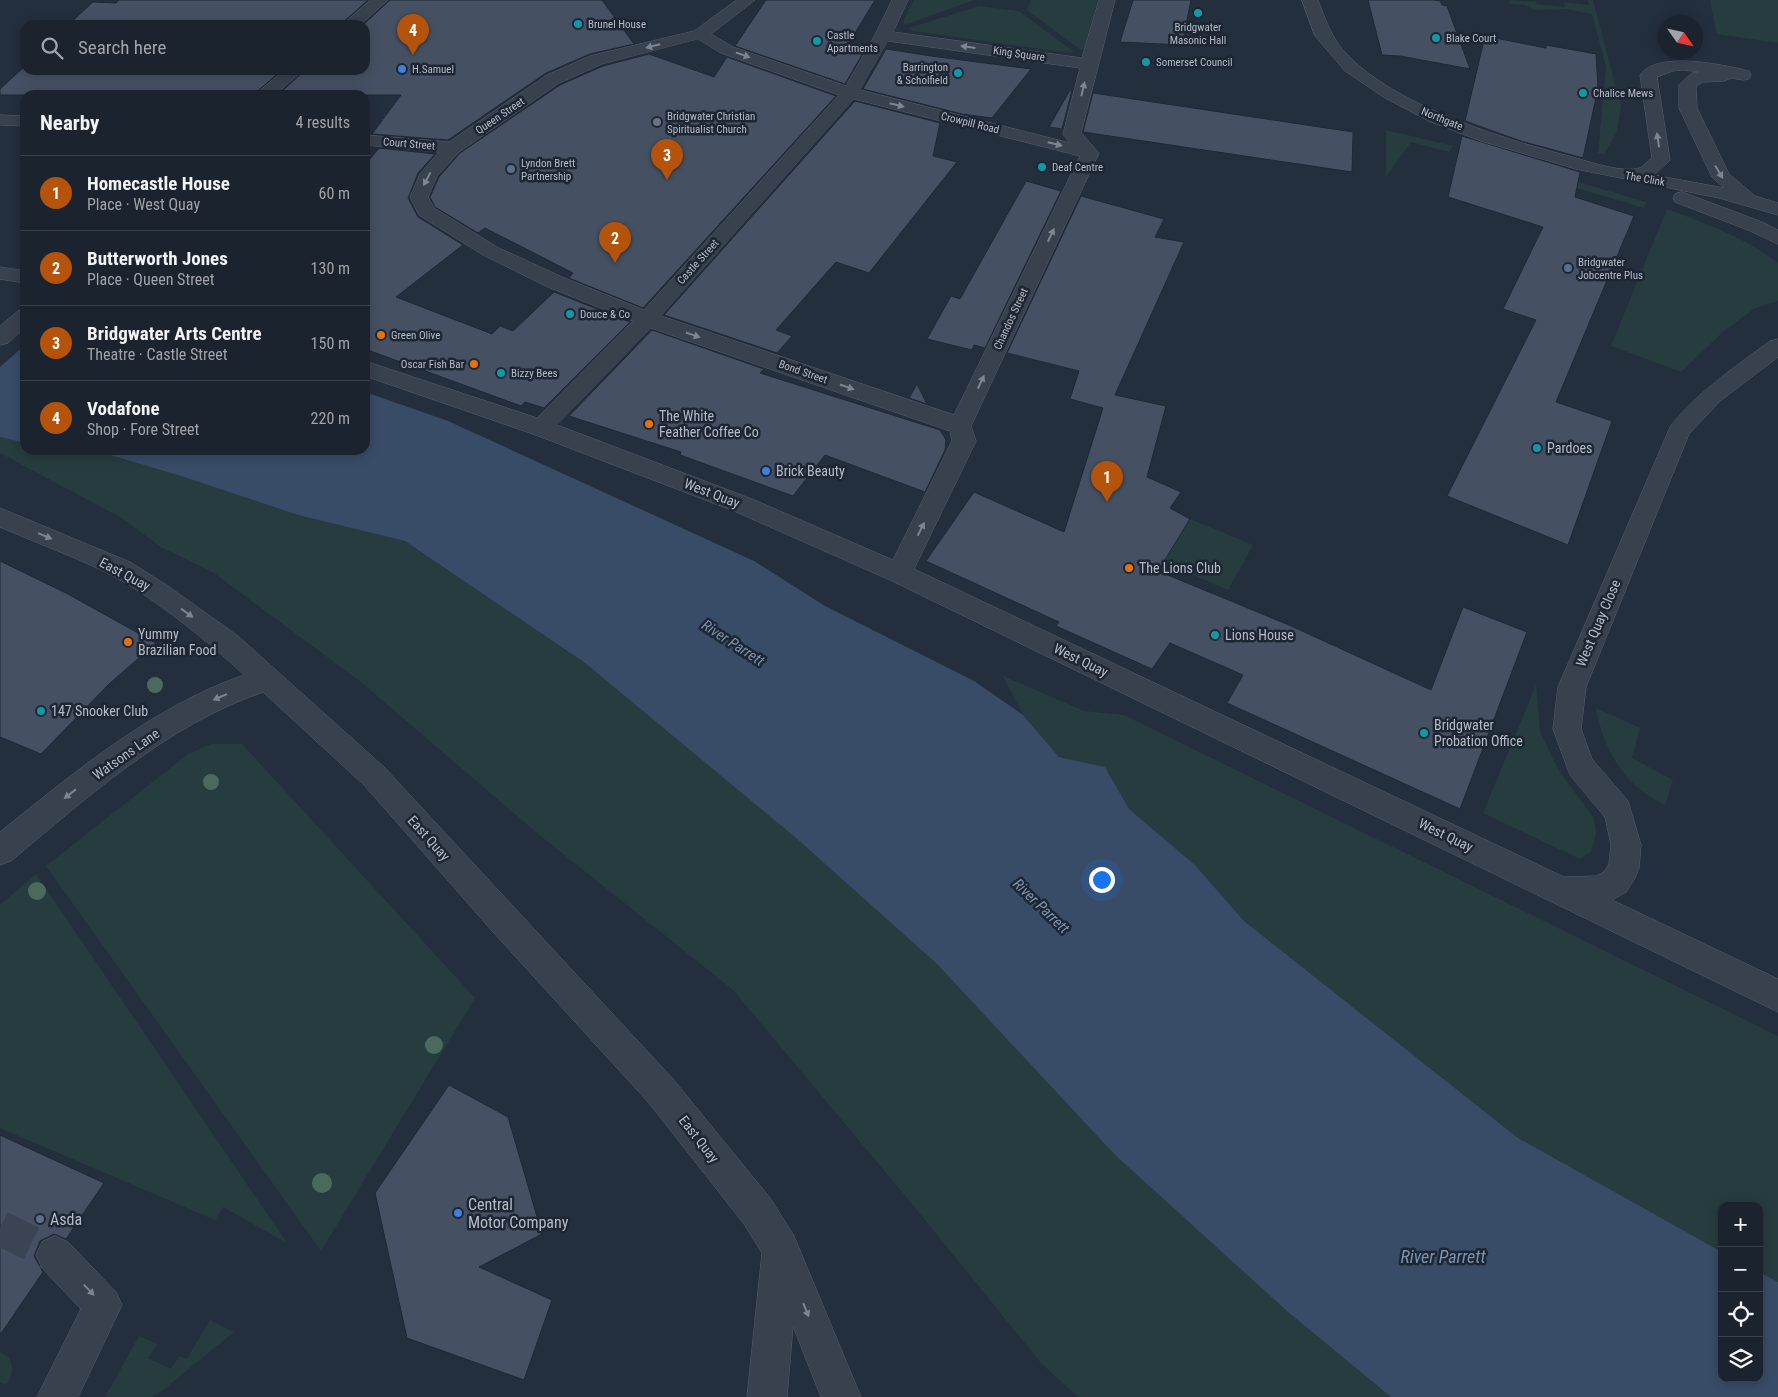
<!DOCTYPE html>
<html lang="en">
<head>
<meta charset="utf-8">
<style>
	body { margin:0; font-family:"Roboto Condensed",sans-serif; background:#242b36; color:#f1f3f6 }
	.controls { position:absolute; right:15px; bottom:15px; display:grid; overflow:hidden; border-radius:10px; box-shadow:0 2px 12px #0003 }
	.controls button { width:45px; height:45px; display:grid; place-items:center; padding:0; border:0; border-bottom:1px solid #39404a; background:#1b232e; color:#f1f3f6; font:25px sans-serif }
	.compass { position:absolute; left:1658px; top:15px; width:45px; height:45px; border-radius:50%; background:#1b232e; box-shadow:0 2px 12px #0003; rotate:124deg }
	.you { position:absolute; left:1101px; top:879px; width:18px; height:18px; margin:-12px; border:4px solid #fff; border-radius:50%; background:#1a73e8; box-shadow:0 0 0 8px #1a73e833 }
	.badge { display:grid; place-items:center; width:32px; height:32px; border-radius:50%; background:#b45309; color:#fff; font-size:16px; font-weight:700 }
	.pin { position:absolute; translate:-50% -41px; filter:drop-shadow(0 1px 2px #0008) }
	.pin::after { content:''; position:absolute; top:26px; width:18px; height:15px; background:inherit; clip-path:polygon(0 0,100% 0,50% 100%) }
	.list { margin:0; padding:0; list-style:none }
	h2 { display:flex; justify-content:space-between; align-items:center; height:65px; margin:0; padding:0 20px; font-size:21px }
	h2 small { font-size:16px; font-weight:400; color:#a0a4aa }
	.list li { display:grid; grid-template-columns:32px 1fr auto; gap:15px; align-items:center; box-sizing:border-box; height:75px; padding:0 20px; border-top:1px solid #39404a }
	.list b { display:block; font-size:19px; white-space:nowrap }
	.list p { margin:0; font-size:16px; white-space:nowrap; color:#a0a4aa }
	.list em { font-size:16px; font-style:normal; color:#a0a4aa }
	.icon { flex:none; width:28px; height:28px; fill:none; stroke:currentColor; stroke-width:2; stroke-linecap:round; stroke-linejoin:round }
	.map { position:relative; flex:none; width:1778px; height:1397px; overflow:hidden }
	.search { position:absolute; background:#1b232e; box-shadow:0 2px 12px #0003; left:20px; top:20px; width:350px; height:55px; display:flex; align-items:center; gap:12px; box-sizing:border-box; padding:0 18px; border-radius:15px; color:#a0a4aa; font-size:19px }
	.panel { position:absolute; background:#1b232e; box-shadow:0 2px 12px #0003; left:20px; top:90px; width:350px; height:365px; border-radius:15px }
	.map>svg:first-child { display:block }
</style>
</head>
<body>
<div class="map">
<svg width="1778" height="1397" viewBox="0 0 1778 1397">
	<rect width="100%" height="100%" fill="#242f3e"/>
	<g fill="#263c3f">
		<path d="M914 0H974L905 25 903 22Z"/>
		<path d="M1031 0H1098L1085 49 1081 50 1027 10Z"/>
		<path d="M1509 0 1536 2 1537 4 1565 7 1564 2 1589 5 1588 0H1593L1621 106 1617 132 1604 154 1598 153 1606 67 1592 14 1565 9 1535 10 1525 5 1510 4Z"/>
		<path d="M1710 0H1778V43L1717 34Z"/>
		<path d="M979 6 1019 11 1074 52 1069 53 913 31 909 28Z"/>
		<path d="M1386 130 1453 146 1449 152 1411 142 1386 177Z"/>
		<path d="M1486 155 1646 202 1644 208 1483 160Z"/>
		<path d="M1667 209C1705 223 1746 238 1778 263V301L1755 308 1724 331 1681 372 1611 346Z"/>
		<path d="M0 437 25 443V450L100 452 181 476 298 515 405 541 585 663 796 838 937 964 1114 1154 1288 1312 1391 1397H1078L1041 1363 908 1199 733 990 532 829 361 682 214 573 161 547 120 517 0 453Z"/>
		<path d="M1190 519 1253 545 1228 590 1163 562Z"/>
		<path d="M1003 676 1084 711 1124 715 1778 1036V1282L1759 1272V1206H1722V1252L1518 1138 1244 921 1195 865 1129 809 1105 767 1059 757 1023 715Z"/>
		<path d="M1536 685 1540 732 1559 771 1594 818 1596 834 1591 851 1580 859 1483 813Z"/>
		<path d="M1596 708 1640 728 1632 758 1673 780 1665 805C1658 801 1649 797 1642 791 1616 771 1601 739 1596 708Z"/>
		<path d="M211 744H242L475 998 321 1251 46 866 188 754Z"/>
		<path d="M36 874 287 1243 223 1207 215 1220 0 1128V905Z"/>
		<path d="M210 1320 234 1332 163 1390 152 1397H105L139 1336 157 1344 148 1358 171 1369 179 1356 187 1359Z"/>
		<path d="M0 1352 9 1357C14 1369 13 1375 6 1385L0 1382Z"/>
	</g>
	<g fill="#394c67">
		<path d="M0 315 25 319V443L0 437Z"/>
		<path d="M365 392 448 421 754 561 825 606 974 681 1023 715 1059 757 1105 767 1129 809 1195 865 1244 921 1518 1138 1722 1252V1378H1759V1272L1778 1282V1397H1391L1288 1312 1114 1154 937 964 796 838 585 663 405 541 298 515 181 476 100 452 61 450H365Z"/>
	</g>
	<path fill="#242f3e" d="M0 312 25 317V345L0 367Z"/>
	<g fill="#455162" stroke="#1f2835">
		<path d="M119 0H368L340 25H68L93 2 116 3Z"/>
		<path d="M390 0H602L634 44 590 54 546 73 448 140 372 134 401 95H278L305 70H365V25H363Z"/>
		<path d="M766 0H875L849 43 867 46 845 84 735 46Z"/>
		<path d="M1133 0H1191L1182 45 1120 42Z"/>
		<path d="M1368 0H1433L1440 1 1442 5 1447 6 1470 69 1400 56 1382 55Z"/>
		<path d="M1485 36 1546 48V45L1596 54 1598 88 1583 158 1521 141 1465 121Z"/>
		<path d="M886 49 931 56 1031 69 992 118 962 114 863 89Z"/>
		<path d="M649 54 714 77 727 57 836 96 643 308 569 278 573 273 485 228 478 233 435 207 430 197 439 177 460 153 560 85 603 66Z"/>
		<path d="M25 66V70H282L253 95H0V89Z"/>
		<path d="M1070 90H1072L1062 129 1049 127Z"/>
		<path d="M1093 93 1353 132 1352 172 1083 132Z"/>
		<path d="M855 101 940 123 933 156 957 162 869 273 836 262 776 330 792 336 777 353 664 315Z"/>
		<path d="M1462 136 1580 172 1575 197 1634 216 1556 402 1612 421 1568 545 1447 496 1536 320 1503 309 1543 227 1448 197Z"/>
		<path d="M379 148 435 154 418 173 408 198 418 217 463 245 396 297 492 334 500 326 513 331 554 292 630 322 544 408 525 402 521 406 365 349V165Z"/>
		<path d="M1026 181 1061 191 985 348 974 345 972 350 927 339 951 296 960 299Z"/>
		<path d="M1081 196 1164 219 1155 237 1184 242 1115 395 1166 406 1147 477 1181 492 1170 508 1190 519 1158 571 1289 625 1431 690 1463 607 1527 632 1460 809 1227 703 1243 675 1170 643 1152 669 1056 626 1059 622 926 561 974 492 1064 532 1103 408 1070 399 1079 371 1007 353Z"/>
		<path d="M652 330 764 369 760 373 940 430 946 440 945 450 925 492 825 455 793 496 680 455 681 452 569 416Z"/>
		<path d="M917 384 927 404 909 398Z"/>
		<path d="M0 561 66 593 156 643 108 685 41 754 0 737Z"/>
		<path d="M449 1085 508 1117 542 1234 479 1267 552 1300 524 1380 407 1338 375 1193Z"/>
		<path d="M0 1135 104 1183 66 1239 54 1234 40 1241 34 1256 43 1272 0 1335Z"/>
	</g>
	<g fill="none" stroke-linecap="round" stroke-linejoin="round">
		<path stroke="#3a4453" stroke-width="35" stroke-dasharray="35 18" stroke-linecap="butt" d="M0 1228 55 1255"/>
		<g stroke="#565f6c" stroke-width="1">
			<g id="minor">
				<path d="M371 0H388L360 25H342Z"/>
				<path d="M737 0H755L711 34 733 47 846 86 875 35 892 0H908L893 32 1082 58 1099 0H1115L1081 133 1099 153 971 426 976 441 914 569 1564 877 1596 876 1604 872 1609 864 1611 845 1605 817 1570 775 1553 729 1558 687 1671 425C1699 391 1735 367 1770 341L1778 339V357L1720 401 1689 434 1586 687 1581 729 1592 759 1628 801 1641 845 1639 868 1635 878 1626 892 1612 900 1778 979V1012L890 580 734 511 533 434 365 376V361L537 418 633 321 548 287 483 255 419 215 410 197 420 174 439 152 365 145V135L449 142 547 75 590 56 694 31ZM698 39 721 53 839 95 644 310 562 277 497 247 434 208 428 197 437 176 459 152 559 83 602 64ZM888 41 1080 68 1063 134 1070 143 860 90ZM854 99 1080 156 954 415 661 316ZM651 328 950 431 952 441 893 560 752 499 557 425Z"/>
				<path d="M1302 0H1318C1328 27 1334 44 1357 64 1411 111 1507 140 1576 158 1593 163 1623 173 1640 168 1644 166 1648 161 1652 158L1640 75C1657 50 1724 65 1749 71L1751 75 1749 79 1743 80 1731 78 1724 81 1702 82 1696 87 1697 108 1729 174 1755 196 1778 203V215L1719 198 1576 169 1481 141 1431 122 1385 98 1345 71 1315 36ZM1684 70 1700 72 1692 73 1679 85V108L1712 177 1724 188 1654 175 1670 160 1657 77 1673 71Z"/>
				<path d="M285 70H303L275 95H255Z"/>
				<path d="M0 115 25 116V126L0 125Z"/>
				<path d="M1682 192 1762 222 1778 230V244L1748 230 1675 202 1673 198 1675 194Z"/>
				<path d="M0 267 25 271V283L0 279Z"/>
				<path d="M25 309V327L8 343 0 345V326L18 311Z"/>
				<path d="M0 508 130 562 165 584 238 636 384 767 673 1079 770 1198 794 1236 861 1397H821L793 1326 787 1397H747L762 1253 744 1224 649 1103 494 933 364 785 263 692C167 725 88 797 11 861L0 865V832C75 772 152 707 244 675 208 641 157 600 113 576 79 558 36 543 0 527Z"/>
				<path d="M55 1236 68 1242 116 1292 122 1305 78 1397H37L81 1309 42 1268 36 1255 42 1242Z"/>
			</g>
		</g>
		<use href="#minor" fill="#38414e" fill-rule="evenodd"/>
	</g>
	<g fill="#4b6a5d">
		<circle cx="155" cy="685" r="8"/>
		<circle cx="211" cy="782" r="8"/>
		<circle cx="37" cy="891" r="9"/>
		<circle cx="434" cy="1045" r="9"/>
		<circle cx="322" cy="1183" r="10"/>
	</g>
	<defs><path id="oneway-solid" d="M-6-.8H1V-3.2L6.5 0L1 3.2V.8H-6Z" transform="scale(1.25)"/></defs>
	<g fill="#7c8592">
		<use href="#oneway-solid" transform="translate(653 46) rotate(166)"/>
		<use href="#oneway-solid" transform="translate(968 47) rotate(-172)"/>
		<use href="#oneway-solid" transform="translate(743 55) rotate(19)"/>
		<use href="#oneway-solid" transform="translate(1083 89) rotate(-77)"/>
		<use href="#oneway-solid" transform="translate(897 105) rotate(14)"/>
		<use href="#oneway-solid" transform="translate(1658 140) rotate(-99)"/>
		<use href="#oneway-solid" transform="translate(1055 144) rotate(14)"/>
		<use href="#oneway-solid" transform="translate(1719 172) rotate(59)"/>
		<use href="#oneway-solid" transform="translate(427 179) rotate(118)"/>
		<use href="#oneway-solid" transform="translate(1051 235) rotate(-65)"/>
		<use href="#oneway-solid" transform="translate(693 335) rotate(19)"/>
		<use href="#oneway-solid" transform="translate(981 382) rotate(-65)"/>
		<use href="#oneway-solid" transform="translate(847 387) rotate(19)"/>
		<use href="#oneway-solid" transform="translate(921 529) rotate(-63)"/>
		<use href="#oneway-solid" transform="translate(45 536) rotate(23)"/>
		<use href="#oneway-solid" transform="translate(187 613) rotate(36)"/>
		<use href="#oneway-solid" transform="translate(220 697) rotate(157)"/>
		<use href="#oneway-solid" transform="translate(70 794) rotate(142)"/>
		<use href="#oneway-solid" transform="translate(89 1290) rotate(46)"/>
		<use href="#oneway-solid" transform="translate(806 1310) rotate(68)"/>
	</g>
	<g fill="#0f9aa8" stroke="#1d2633" stroke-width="2">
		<circle cx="1198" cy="13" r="5"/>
		<circle cx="578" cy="24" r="5"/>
		<circle cx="1436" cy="38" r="5"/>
		<circle cx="817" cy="41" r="5"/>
		<circle cx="1146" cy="62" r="5"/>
		<circle cx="958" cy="73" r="5"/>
		<circle cx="1583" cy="93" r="5"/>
		<circle cx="1042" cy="167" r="5"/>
		<circle cx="570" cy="314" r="5"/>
		<circle cx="501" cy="373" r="5"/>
		<circle cx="1537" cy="448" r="5"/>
		<circle cx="1215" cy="635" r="5"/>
		<circle cx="41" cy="711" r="5"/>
		<circle cx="1424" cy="733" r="5"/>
	</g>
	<g fill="#3f7fe0" stroke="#1d2633" stroke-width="2">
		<circle cx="402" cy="69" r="5"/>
		<circle cx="766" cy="471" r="5"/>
		<circle cx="458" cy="1213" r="5"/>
	</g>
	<circle fill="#6b7280" stroke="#1d2633" stroke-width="2" cx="657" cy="122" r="5"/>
	<g fill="#5c6f8a" stroke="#1d2633" stroke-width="2">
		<circle cx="511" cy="169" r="5"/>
		<circle cx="1568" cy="268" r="5"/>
		<circle cx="40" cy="1219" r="5"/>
	</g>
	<g fill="#e8710a" stroke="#1d2633" stroke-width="2">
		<circle cx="381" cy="335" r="5"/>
		<circle cx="474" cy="364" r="5"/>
		<circle cx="649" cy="424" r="5"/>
		<circle cx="1129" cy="568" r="5"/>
		<circle cx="128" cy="642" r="5"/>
	</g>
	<g text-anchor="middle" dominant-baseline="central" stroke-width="5" stroke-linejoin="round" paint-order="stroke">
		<g font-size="11" fill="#b4bcc9" stroke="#1d2633" text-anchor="start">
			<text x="588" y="24">Brunel House</text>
			<text x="1198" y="27" text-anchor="middle">Bridgwater<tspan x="1198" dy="13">Masonic Hall</tspan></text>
			<text x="827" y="35">Castle<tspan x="827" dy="13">Apartments</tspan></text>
			<text x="1446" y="38">Blake Court</text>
			<text x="1156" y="62">Somerset Council</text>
			<text x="948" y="67" text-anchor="end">Barrington<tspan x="948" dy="13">&amp; Scholfield</tspan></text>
			<text x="412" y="69">H.Samuel</text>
			<text x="1593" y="93">Chalice Mews</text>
			<text x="667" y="116">Bridgwater Christian<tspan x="667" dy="13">Spiritualist Church</tspan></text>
			<text x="521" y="163">Lyndon Brett<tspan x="521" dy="13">Partnership</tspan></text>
			<text x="1052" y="167">Deaf Centre</text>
			<text x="1578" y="262">Bridgwater<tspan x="1578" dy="13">Jobcentre Plus</tspan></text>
			<text x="580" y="314">Douce &amp; Co</text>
			<text x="391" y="335">Green Olive</text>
			<text x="464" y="364" text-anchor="end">Oscar Fish Bar</text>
			<text x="511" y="373">Bizzy Bees</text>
		</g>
		<g font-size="11" fill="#b4bcc9" stroke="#1d2633">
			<text transform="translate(1019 54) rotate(8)">King Square</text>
			<text transform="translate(500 116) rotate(-34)">Queen Street</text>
			<text transform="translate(1442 119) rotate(22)">Northgate</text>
			<text transform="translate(970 123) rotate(14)">Crowpill Road</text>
			<text transform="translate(409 144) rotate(5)">Court Street</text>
			<text transform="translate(1645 179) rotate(10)">The Clink</text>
			<text transform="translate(698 262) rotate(-48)">Castle Street</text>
			<text transform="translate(1011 319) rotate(-65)">Chandos Street</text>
			<text transform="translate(803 372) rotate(19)">Bond Street</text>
		</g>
		<g font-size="14" fill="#b4bcc9" stroke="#1d2633" text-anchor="start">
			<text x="659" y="416">The White<tspan x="659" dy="16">Feather Coffee Co</tspan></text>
			<text x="1547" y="448">Pardoes</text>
			<text x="776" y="471">Brick Beauty</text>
			<text x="1139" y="568">The Lions Club</text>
			<text x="138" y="634">Yummy<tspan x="138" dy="16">Brazilian Food</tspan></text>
			<text x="1225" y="635">Lions House</text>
			<text x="51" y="711">147 Snooker Club</text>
			<text x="1434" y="725">Bridgwater<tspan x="1434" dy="16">Probation Office</tspan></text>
		</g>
		<g font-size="14" fill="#b4bcc9" stroke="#1d2633">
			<text transform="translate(712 493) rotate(21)">West Quay</text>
			<text transform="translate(125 574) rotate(28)">East Quay</text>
			<text transform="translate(1598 623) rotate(-67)">West Quay Close</text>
			<text transform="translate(1081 660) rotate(26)">West Quay</text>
			<text transform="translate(126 754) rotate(-35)">Watsons Lane</text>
			<text transform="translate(1446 835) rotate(26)">West Quay</text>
			<text transform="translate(429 838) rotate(48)">East Quay</text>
			<text transform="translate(699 1139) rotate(52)">East Quay</text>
		</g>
		<g font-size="15" font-style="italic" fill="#7c92b1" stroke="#1d2633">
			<text transform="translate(733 643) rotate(33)">River Parrett</text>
			<text transform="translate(1041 906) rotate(44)">River Parrett</text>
		</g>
		<g font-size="16" fill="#b4bcc9" stroke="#1d2633" text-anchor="start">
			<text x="468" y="1204">Central<tspan x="468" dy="18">Motor Company</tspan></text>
			<text x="50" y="1219">Asda</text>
		</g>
		<g font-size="18" font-style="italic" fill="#7c92b1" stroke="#1d2633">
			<text x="1443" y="1256">River Parrett</text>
		</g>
	</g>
</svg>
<div class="controls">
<button>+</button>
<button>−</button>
<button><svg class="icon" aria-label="locate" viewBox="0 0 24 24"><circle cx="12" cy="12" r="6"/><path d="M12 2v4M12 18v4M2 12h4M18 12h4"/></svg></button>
<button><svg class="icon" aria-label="layers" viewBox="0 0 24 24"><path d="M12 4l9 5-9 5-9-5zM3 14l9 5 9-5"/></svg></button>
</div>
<svg class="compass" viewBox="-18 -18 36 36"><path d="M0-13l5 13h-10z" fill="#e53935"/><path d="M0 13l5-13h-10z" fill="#a0a4aa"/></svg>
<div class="you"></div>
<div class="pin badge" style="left:1107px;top:502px">1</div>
<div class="pin badge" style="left:615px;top:263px">2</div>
<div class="pin badge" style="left:667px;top:180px">3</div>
<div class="pin badge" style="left:413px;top:55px">4</div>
<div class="search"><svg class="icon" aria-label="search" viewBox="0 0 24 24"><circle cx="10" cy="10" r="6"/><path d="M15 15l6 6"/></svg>Search here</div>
<section class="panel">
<h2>Nearby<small>4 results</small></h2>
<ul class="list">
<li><span class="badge">1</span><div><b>Homecastle House</b><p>Place · West Quay</p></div><em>60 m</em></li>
<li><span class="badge">2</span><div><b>Butterworth Jones</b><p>Place · Queen Street</p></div><em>130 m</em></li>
<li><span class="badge">3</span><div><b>Bridgwater Arts Centre</b><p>Theatre · Castle Street</p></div><em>150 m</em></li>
<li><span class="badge">4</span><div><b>Vodafone</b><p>Shop · Fore Street</p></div><em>220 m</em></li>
</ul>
</section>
</div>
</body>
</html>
